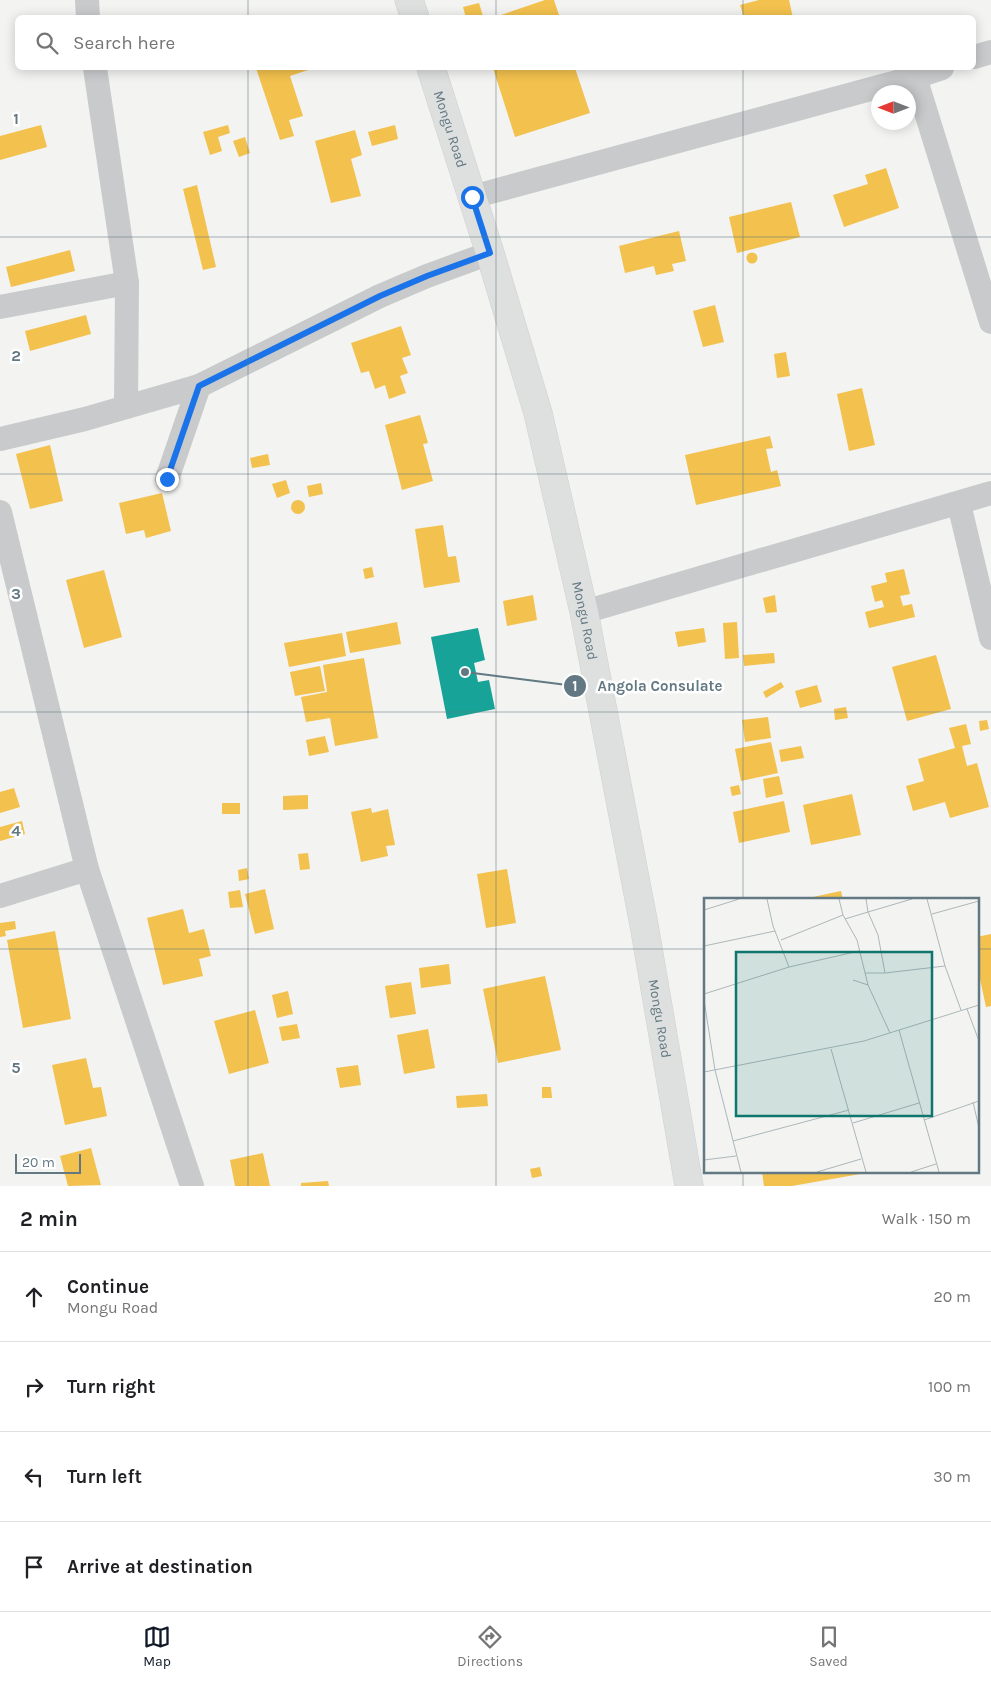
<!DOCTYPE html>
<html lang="en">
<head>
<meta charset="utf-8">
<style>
	body { margin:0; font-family:Karla,sans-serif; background:#f2f2f2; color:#202124 }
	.compass { position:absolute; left:871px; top:85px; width:45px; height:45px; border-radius:50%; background:#fff; box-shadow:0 2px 12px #0003; rotate:270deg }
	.scale { position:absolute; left:15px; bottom:12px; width:66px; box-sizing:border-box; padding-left:5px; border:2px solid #627882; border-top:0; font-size:14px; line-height:18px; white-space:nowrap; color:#627882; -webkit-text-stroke:4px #fff; paint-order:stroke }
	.stop { position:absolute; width:15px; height:15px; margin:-11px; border:4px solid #1a73e8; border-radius:50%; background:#fff }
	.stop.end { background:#1a73e8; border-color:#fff; box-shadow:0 1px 5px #0008 }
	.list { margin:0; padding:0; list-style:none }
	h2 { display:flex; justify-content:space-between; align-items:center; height:65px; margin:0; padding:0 20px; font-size:21px }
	h2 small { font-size:16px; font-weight:400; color:#757577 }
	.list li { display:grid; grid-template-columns:32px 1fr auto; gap:15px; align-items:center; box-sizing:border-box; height:90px; padding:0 20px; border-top:1px solid #e0e0e0 }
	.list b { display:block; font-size:19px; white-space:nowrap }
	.list p { margin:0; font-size:16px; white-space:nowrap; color:#757577 }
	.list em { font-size:16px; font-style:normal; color:#757577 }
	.icon { flex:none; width:28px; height:28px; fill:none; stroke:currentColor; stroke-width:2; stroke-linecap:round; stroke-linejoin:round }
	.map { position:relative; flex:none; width:991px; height:1186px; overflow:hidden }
	.search { position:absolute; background:#fff; box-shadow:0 2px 12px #0003; left:15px; right:15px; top:15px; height:55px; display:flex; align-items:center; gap:12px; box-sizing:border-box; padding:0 18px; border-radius:8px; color:#757577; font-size:19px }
	.sheet { height:425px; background:#fff }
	nav { display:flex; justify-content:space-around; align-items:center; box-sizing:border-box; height:70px; border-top:1px solid #e0e0e0; background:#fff; font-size:14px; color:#757577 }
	nav a { display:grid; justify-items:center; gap:2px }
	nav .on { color:#111827 }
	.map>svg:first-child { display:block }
</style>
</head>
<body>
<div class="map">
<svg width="991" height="1186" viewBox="0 0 991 1186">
	<rect width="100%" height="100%" fill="#f3f3f1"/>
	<g fill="#f2c14e">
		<path d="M545 0H554L560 18H492Z"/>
		<path d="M759 0H789L793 18H744L740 5Z"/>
		<path d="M479 3 483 16 466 18 463 7Z"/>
		<path d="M256 68H310L311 69 290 76 303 116 289 120 294 136 280 140Z"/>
		<path d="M493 68H575L590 113 515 137Z"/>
		<path d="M41 125 47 147 0 160V136Z"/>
		<path d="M228 125 230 133 218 137 222 151 210 155 203 132Z"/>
		<path d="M395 125 398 139 372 146 368 132Z"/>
		<path d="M355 130 362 155 351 159 361 196 331 203 315 141Z"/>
		<path d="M245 137 250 153 239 157 233 141Z"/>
		<path d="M886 168 899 208 844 227 833 195 868 184 865 175Z"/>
		<path d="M197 185 216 267 203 270 183 189Z"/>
		<path d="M791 202 800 237 737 253 729 217Z"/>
		<path d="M679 231 686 261 672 264 674 271 656 275 654 266 625 273 619 246Z"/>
		<path d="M70 250 75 271 11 287 6 267Z"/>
		<circle cx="752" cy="258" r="5.5"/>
		<path d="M715 305 724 342 703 347 693 311Z"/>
		<path d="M86 315 91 334 30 351 25 331Z"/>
		<path d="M401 326 411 355 402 358 408 373 400 376 406 393 389 399 385 385 375 389 369 371 361 373 351 343Z"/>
		<path d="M786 352 790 376 777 378 774 354Z"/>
		<path d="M862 388 875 445 849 451 837 394Z"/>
		<path d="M420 415 428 443 423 444 433 481 402 490 385 425Z"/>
		<path d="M770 436 773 448 766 449 771 472 777 470 781 486 696 505 685 455Z"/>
		<path d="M50 445 63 501 30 509 16 454Z"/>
		<path d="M268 454 270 465 252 468 250 458Z"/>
		<path d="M286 480 290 493 277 498 272 484Z"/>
		<path d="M321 483 323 494 309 497 307 486Z"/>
		<path d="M162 493 171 531 146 538 144 530 126 534 119 503Z"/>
		<circle cx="298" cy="507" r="7"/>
		<path d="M443 525 448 557 456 556 460 582 424 588 415 529Z"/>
		<path d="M372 567 374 577 365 579 363 569Z"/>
		<path d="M904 569 910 594 900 596 903 606 912 604 915 617 869 628 865 612 884 607 882 600 875 602 871 586 887 582 885 573Z"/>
		<path d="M104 570 122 637 84 648 66 580Z"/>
		<path d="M533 595 537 620 507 626 503 601Z"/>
		<path d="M775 595 777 612 766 613 763 598Z"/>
		<path d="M397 622 401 644 350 653 346 632Z"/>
		<path d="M737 622 739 658 725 659 723 623Z"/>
		<path d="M704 628 706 642 678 647 675 632Z"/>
		<path d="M342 633 346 656 289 667 284 643Z"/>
		<path d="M774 653 775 663 744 666 743 655Z"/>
		<path d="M936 655 951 709 907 721 892 667Z"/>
		<path d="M364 658 378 738 335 746 330 718 306 722 301 697 327 692 323 665Z"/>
		<path d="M320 666 325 691 295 696 290 672Z"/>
		<path d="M781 682 784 687 766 698 763 692Z"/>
		<path d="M817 685 822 702 800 708 795 691Z"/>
		<path d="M846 707 848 718 835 720 834 709Z"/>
		<path d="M768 717 771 738 745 742 742 720Z"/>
		<path d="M987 720 989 729 980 731 979 721Z"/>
		<path d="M966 724 971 744 962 746 967 766 977 763 989 807 950 818 945 802 913 811 906 786 924 781 918 759 955 748 949 728Z"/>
		<path d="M325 736 329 752 309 756 306 740Z"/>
		<path d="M771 742 778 773 741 781 735 749Z"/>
		<path d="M801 746 804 758 781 762 779 750Z"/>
		<path d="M779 776 783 794 766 798 763 779Z"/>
		<path d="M739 785 741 794 732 796 730 787Z"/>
		<path d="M14 788 20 807 0 813V792Z"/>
		<path d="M852 794 861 835 811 845 803 805Z"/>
		<path d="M308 795V809L283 810V796Z"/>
		<path d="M784 801 790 832 739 843 733 812Z"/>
		<rect x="222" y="803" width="18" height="11"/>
		<path d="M371 808 372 813 388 809 395 845 386 846 388 856 361 862 351 812Z"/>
		<path d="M22 821 25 834 0 841V827Z"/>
		<path d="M308 853 310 869 300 870 298 854Z"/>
		<path d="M247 868 249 879 239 881 238 870Z"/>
		<path d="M507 869 516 923 486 928 477 874Z"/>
		<path d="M265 889 274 929 255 934 245 894Z"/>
		<path d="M240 890 243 907 230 908 228 892Z"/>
		<path d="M841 891 843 900H814L813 897Z"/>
		<path d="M183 909 189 933 204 929 211 956 199 959 203 976 163 985 147 918Z"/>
		<path d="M15 921 16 929 5 931 6 936 0 937V923Z"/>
		<path d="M55 931 71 1019 23 1028 7 940Z"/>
		<path d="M991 934V1006L986 1007 977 965V937Z"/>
		<path d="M449 964 451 984 421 988 419 968Z"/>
		<path d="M545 976 561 1050 498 1063 483 989Z"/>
		<path d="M411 982 416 1014 390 1018 385 986Z"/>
		<path d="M288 991 293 1014 277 1018 272 995Z"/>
		<path d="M255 1010 269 1063 229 1074 214 1021Z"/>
		<path d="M297 1024 300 1038 282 1041 279 1027Z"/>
		<path d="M428 1029 435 1068 404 1074 397 1035Z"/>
		<path d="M86 1058 93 1088 101 1087 107 1116 65 1125 52 1065Z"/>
		<path d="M358 1065 361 1085 340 1088 336 1068Z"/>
		<path d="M542 1087H551L552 1098H542Z"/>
		<path d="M487 1094 488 1106 457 1108 456 1096Z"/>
		<path d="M91 1148 101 1185 68 1186 60 1156Z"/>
		<path d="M263 1153 270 1186H235L230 1160Z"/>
		<path d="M540 1167 542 1176 532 1178 530 1169Z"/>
		<path d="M762 1172H866V1173L792 1186H764Z"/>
		<path d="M328 1181 329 1186H301V1183Z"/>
	</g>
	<path fill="#17a398" d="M478 628 485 660 474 663 478 682 489 680 495 709 447 719 431 637Z"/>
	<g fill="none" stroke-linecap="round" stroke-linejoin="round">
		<g stroke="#d0d1d1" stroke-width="29">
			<g id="major">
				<path d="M409 0 415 18"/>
				<path id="s1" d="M431 68 490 253 538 413 584 612 644 925 689 1186"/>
			</g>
		</g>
		<g stroke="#c8cacb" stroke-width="24">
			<path d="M87 0 88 18"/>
			<path d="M974 57 991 52"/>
			<path d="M95 68 127 283"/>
			<path d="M915 77 991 322"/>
			<path d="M472 197 915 77 942 68"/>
			<path d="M0 307 127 283 126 407"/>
			<path d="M0 439 85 419 199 386 380 296 427 276 490 253"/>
			<path d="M167 479 199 386"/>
			<path d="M959 504 991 638"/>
			<path d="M0 512 87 869 192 1186"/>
			<path d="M584 612 991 493"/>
			<path d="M0 896 87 869"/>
		</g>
		<use href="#major" stroke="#dedfdf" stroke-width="28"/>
	</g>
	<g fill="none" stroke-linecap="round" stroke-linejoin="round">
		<path stroke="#1a73e8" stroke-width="6" d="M167 479 199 386 380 296 427 276 490 253 472 197"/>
	</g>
	<path fill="none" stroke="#627882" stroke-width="1" stroke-opacity="0.55" d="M248 0V18M496 0V18M743 0V18M248 68V1186M496 68V1186M743 68V900M0 237H991M0 474H991M0 712H991M0 949H705M977 949H991M743 1172V1186"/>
	<g text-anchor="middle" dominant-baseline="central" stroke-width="5" stroke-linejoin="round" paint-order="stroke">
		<g font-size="14" fill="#627882" stroke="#fff">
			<text stroke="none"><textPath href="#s1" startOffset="64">Mongu Road</textPath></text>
			<text stroke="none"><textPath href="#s1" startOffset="574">Mongu Road</textPath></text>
			<text stroke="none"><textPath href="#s1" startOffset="979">Mongu Road</textPath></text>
		</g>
	</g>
	<g transform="translate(704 898)">
		<rect width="275" height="275" fill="#f3f3f1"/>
		<path fill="none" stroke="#acb7bb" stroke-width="1" d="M63 1 69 28 85 69M135 1 139 17 153 42 164 87 186 135M223 1 241 68 257 112M0 12 35 1M228 16 275 3M141 21 164 14 162 1M77 42 139 17M0 48 71 33M161 75H181L174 37 164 14 208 1M181 75 241 68M149 82 164 87M0 96 85 69 155 53M0 102 11 172 37 274M263 111 275 143M195 132 235 274M127 151 162 274M0 174 160 143 275 107M269 204 275 230M220 222 275 203M149 225 215 205M29 243 145 212M0 262 32 258M113 274 157 261M207 274 232 266"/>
		<path fill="#0f766e" fill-opacity="0.15" stroke="#0f766e" stroke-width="2.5" d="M32 54H228V218H32Z"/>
		<rect width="275" height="275" fill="none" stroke="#627882" stroke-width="2.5"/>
	</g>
	<g font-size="16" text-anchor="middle" font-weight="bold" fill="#627882" stroke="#fff" stroke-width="5" stroke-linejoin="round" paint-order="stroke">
		<text x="16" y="124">1</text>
		<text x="16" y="361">2</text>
		<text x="16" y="599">3</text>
		<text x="16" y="836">4</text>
		<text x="16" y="1073">5</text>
	</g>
	<path fill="none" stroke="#627882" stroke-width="2" d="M465 672L575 686"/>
	<g fill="#627882" stroke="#fff" stroke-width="2">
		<circle cx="465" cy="672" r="5"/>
		<circle cx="575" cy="686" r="12"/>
	</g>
	<g font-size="15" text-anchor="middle" font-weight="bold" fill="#fff">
		<text x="575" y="691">1</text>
	</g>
	<g font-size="15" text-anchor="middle" font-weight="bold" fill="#627882" stroke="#fff" stroke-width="5" stroke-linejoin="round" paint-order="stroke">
		<text x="660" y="691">Angola Consulate</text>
	</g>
</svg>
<svg class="compass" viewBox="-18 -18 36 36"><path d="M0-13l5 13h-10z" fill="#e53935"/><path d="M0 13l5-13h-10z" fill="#757577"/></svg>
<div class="scale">20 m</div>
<div class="stop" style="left:472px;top:197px"></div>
<div class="stop end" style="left:167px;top:479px"></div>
<div class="search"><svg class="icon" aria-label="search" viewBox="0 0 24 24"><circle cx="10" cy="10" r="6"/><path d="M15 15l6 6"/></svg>Search here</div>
</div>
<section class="sheet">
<h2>2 min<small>Walk · 150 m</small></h2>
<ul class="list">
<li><svg class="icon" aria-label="ahead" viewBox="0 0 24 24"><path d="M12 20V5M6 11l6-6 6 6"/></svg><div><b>Continue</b><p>Mongu Road</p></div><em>20 m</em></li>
<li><svg class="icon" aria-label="right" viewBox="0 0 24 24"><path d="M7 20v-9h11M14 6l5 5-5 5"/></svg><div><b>Turn right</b></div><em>100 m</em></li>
<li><svg class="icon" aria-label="left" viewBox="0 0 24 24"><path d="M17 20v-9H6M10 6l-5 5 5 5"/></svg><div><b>Turn left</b></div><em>30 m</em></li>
<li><svg class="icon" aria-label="arrive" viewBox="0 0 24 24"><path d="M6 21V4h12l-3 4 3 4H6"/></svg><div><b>Arrive at destination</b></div></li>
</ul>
</section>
<nav>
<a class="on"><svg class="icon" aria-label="map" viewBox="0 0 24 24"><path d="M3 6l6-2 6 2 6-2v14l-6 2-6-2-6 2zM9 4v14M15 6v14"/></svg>Map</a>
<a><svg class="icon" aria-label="directions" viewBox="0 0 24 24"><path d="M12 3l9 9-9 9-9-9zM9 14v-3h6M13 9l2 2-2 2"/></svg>Directions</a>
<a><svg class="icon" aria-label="saved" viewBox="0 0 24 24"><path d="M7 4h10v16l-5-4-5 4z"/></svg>Saved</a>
</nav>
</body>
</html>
